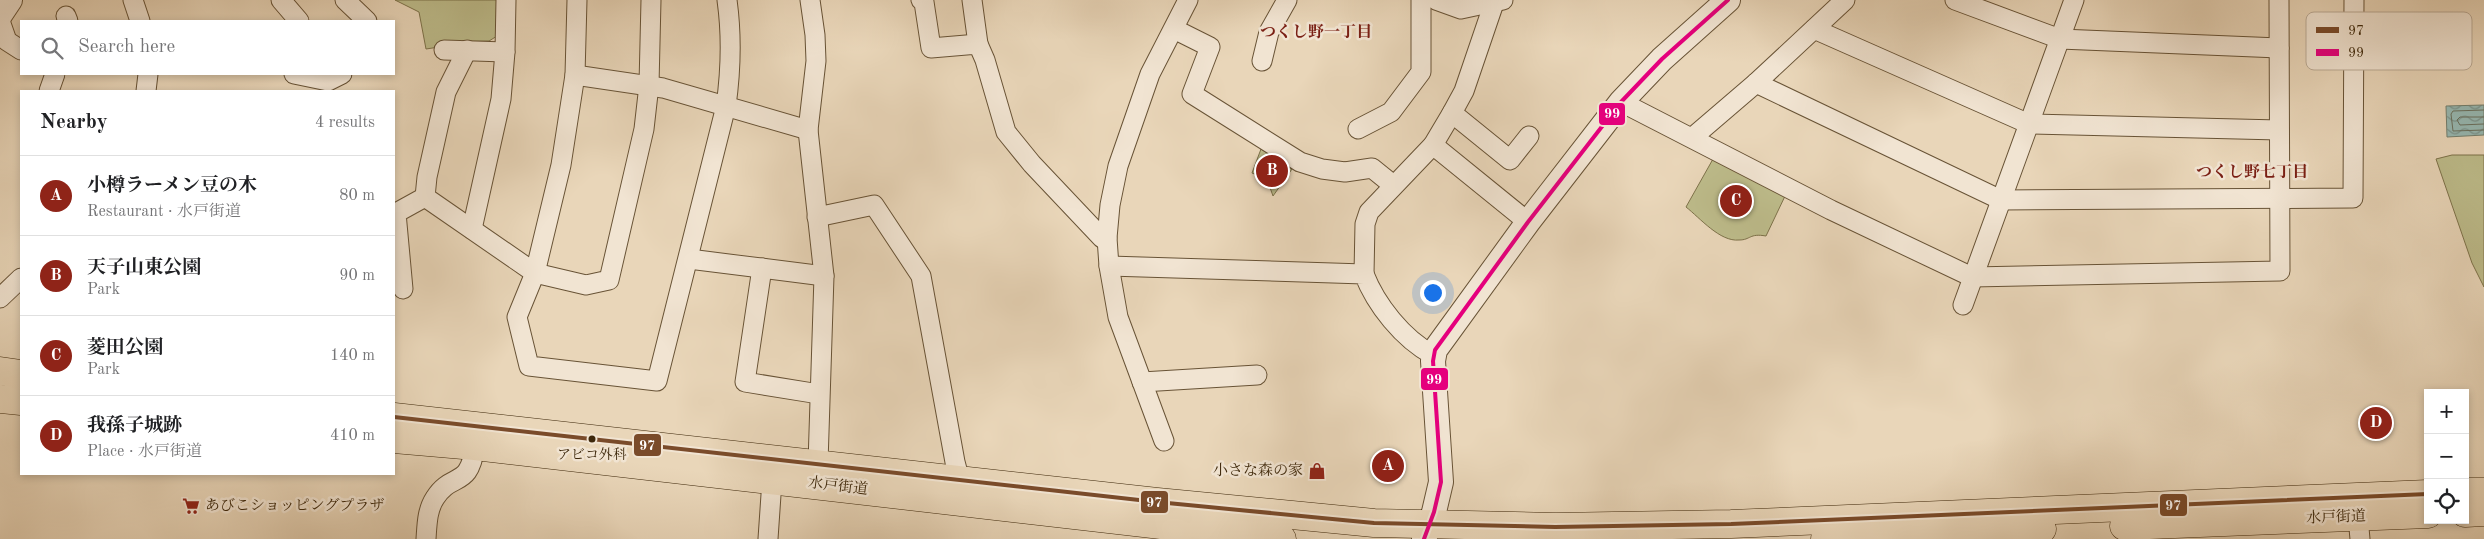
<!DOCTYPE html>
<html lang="en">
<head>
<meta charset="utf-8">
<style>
	body { margin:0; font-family:"Old Standard TT","Noto Serif JP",serif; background:#f2f2f2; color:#202124 }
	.controls { position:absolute; right:15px; bottom:15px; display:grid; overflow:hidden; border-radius:0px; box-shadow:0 2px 8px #0003 }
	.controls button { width:45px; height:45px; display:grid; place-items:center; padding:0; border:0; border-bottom:1px solid #e0e0e0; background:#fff; color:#202124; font:25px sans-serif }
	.you { position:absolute; left:1432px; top:292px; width:18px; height:18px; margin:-12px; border:4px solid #fff; border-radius:50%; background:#1a73e8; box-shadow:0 0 0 8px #1a73e833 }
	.badge { display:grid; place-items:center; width:32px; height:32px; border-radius:50%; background:#8f2418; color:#fff; font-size:16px; font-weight:700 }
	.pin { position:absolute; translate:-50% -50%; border:2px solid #fff; box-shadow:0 1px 5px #0006 }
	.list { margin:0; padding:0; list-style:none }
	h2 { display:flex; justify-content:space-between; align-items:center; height:65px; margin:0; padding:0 20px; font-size:21px }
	h2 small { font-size:16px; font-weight:400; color:#757577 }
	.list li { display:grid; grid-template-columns:32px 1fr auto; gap:15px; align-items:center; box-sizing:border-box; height:80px; padding:0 20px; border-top:1px solid #e0e0e0 }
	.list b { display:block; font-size:19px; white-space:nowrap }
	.list p { margin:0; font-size:16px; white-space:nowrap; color:#757577 }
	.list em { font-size:16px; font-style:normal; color:#757577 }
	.icon { flex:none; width:28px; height:28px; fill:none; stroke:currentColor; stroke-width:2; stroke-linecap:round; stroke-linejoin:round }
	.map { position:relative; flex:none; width:2484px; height:539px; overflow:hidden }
	.search { position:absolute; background:#fff; box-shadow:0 2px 8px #0003; left:20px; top:20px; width:375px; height:55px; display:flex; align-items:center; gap:12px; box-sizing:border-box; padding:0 18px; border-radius:0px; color:#757577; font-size:19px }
	.panel { position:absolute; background:#fff; box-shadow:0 2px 8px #0003; left:20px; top:90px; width:375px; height:385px; border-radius:0px }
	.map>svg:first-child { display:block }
</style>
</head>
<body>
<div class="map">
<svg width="2484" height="539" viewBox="0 0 2484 539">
	<defs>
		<pattern id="water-waves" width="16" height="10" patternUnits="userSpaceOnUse" patternTransform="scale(1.25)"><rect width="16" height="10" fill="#97b9b3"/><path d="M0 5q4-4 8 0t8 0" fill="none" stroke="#7c9690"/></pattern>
	</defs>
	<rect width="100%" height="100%" fill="#e9d6b9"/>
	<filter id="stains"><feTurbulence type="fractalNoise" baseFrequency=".004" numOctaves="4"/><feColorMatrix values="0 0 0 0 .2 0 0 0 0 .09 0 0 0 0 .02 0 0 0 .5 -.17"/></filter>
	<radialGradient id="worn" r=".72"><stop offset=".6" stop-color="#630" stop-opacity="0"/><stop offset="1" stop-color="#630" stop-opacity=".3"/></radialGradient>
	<g fill="#bdbc8b" stroke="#7d724a">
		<path d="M395 0H497V36L489 41 440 42 439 47 426 49 419 12Z"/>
		<path d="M1261 149 1292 169 1273 196 1267 179 1252 173Z"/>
		<path d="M2452 155H2484V287L2472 263 2436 159Z"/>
		<path d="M1713 159 1786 194 1766 236C1749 233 1751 240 1739 240 1720 242 1700 218 1686 207Z"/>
	</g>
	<path fill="url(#water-waves)" stroke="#737f6f" d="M2484 105V135L2447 137 2446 106Z"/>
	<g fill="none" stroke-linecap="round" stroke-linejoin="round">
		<g stroke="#6a705e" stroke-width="1">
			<path d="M2484 110 2453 111 2451 114 2453 131 2484 130"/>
			<path d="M2484 117H2460L2457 120 2460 125 2484 124"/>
		</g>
		<g stroke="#685336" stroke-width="21">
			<g id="minor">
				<path d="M133 0 140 21"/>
				<path d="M281 0 299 21"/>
				<path d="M345 0 367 21"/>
				<path d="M577 0 575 75 561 165 535 273 517 317 529 366 657 381 726 106C731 70 732 36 727 0"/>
				<path d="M810 0 815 35 816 61 808 130 824 276 818 463"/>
				<path d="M921 0 924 2 931 48 978 44 985 60 1006 132 1032 164 1102 238H1107"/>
				<path d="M972 0 978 44"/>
				<path d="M1436 0 1461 9 1503 0"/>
				<path d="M1955 0 2060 39 2279 48"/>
				<path d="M66 16 68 21"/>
				<path d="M0 21 7 41 21 50"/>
				<path d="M1174 29 1210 47 1192 94 1300 162 1322 169 1345 172 1372 168 1393 185"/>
				<path d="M1814 29 2029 124 2279 130"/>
				<path d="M444 50 505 52"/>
				<path d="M467 50 446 92 427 177 425 197 535 273 586 285 609 280 644 129 649 85 651 0"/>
				<path d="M1262 61 1269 32 1287 0"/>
				<path d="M294 74 328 81 342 74"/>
				<path d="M575 75 663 88 808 130"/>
				<path d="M1756 83 2001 200 2353 198 2354 0"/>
				<path d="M49 91 55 74"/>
				<path d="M146 91 148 74"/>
				<path d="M1621 102 1831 210 1972 277 2280 271 2279 0"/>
				<path d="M1452 113 1510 160 1529 136"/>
				<path d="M1358 129 1391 112 1421 72V0"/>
				<path d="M1693 137 1756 83 1845 0"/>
				<path d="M1433 145 1528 222"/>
				<path d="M817 217 874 205 921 276 955 462 960 481"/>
				<path d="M472 229 501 99 505 52 506 0"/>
				<path d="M689 259 824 276"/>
				<path d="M1109 266 1364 274C1376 305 1403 339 1433 355"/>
				<path d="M762 268 745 382 819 394"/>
				<path d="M1364 274 1365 224 1369 212 1433 145 1452 113 1464 91 1495 0"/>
				<path d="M403 289 396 213 425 197"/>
				<path d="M0 298 21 278"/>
				<path d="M1963 305 2074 0"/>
				<path d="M1142 382 1257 375"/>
				<path d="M1164 441 1118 317 1109 266 1107 238 1110 205 1118 166 1150 74 1188 0"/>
				<path d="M2357 506 2360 539"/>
				<path d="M426 539C427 525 427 510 435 498 452 471 469 490 475 446"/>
				<path d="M768 539 772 480"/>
			</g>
		</g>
		<g stroke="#685336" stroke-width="26">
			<g id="tertiary">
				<path d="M0 15 10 0"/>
				<path d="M1424 539 1434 512 1441 482 1433 361 1435 350 1528 222 1621 102 1662 59 1728 0"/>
			</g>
		</g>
		<g stroke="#3d270a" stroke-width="29">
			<g id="trunk">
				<path d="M0 371 21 374"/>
				<path d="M0 399 21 401"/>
				<path d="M394 417 1157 502 1374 523 1555 527 1731 524 2428 494"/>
				<path d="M394 439 475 446 1282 539"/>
				<path d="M2465 492H2484"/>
				<path d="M2465 513 2484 512"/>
				<path d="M2124 526 2428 514"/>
				<path d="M1825 539 2042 529"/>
			</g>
		</g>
		<use href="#minor" stroke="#f1e4d2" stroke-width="19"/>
		<use href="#tertiary" stroke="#f1e4d2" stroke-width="24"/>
		<use href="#trunk" stroke="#e9d6b9" stroke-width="28"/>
		<g stroke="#f1e4d2" stroke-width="8">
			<path id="bus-1" d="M394 417 1157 502 1374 523 1555 527 1731 524 2428 494"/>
		</g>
		<g stroke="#f1e4d2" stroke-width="8">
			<path id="bus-2" d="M1424 539 1434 512 1441 482 1433 361 1435 350 1528 222 1621 102 1662 59 1728 0"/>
		</g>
		<use href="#bus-1" stroke="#7a4b2a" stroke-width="4"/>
		<use href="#bus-2" stroke="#e5007d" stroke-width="4"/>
	</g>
	<defs>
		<g id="shop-bare" transform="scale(1.35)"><path d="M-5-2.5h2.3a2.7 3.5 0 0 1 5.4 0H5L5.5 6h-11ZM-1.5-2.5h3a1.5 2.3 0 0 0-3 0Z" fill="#8f2418" stroke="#f1e4d2" stroke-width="2.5" paint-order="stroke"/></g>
		<g id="supermarket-bare" transform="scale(1.35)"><path d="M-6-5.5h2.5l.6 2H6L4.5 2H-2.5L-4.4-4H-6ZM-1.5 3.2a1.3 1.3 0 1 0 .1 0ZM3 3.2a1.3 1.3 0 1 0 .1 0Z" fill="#8f2418" stroke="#f1e4d2" stroke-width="2.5" paint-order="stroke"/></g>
	</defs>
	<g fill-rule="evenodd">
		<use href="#shop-bare" x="1317" y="471"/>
		<use href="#supermarket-bare" x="191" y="506"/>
	</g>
	<circle fill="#3d270a" stroke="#f1e4d2" stroke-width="2" cx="592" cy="439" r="4.5"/>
	<g text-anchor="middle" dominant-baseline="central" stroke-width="5" stroke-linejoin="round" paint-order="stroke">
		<g font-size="14" fill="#3d270a" stroke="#f1e4d2">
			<text x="592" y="455">アビコ外科</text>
		</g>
		<g font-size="15" fill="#3d270a" stroke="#f1e4d2" text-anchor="end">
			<text x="1303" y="471">小さな森の家</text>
			<text x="205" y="506" text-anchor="start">あびこショッピングプラザ</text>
		</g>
		<g font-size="15" fill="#3d270a" stroke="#f1e4d2">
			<text transform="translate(838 487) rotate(7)">水戸街道</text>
			<text transform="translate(2336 518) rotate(-2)">水戸街道</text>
		</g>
		<g font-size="16" font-weight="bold" fill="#7a1f14" stroke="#f1e4d2">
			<text x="1316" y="33">つくし野一丁目</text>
			<text x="2252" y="173">つくし野七丁目</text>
		</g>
	</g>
	<rect x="2306" y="12" width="166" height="58" rx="8" fill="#f1e4d2" stroke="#bbab96" stroke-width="1"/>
	<rect x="2316" y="27" width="23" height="6" fill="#7a4b2a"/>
	<rect x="2316" y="49" width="23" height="7" fill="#e5007d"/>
	<g font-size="14" fill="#3d270a">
		<text x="2348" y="35">97</text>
		<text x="2348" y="57">99</text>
	</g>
	<g stroke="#f1e4d2" stroke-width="2">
		<rect x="1598" y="102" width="28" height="24" rx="5" fill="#e5007d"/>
		<rect x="1420" y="367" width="29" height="24" rx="5" fill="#e5007d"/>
		<rect x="633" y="433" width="29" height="24" rx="5" fill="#7a4b2a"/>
		<rect x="1140" y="490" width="29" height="24" rx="5" fill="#7a4b2a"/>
		<rect x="2159" y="493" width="29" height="24" rx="5" fill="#7a4b2a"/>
	</g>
	<g font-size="14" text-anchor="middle" font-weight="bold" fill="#fff">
		<text x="1612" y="118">99</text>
		<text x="1434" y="384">99</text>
		<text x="647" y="450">97</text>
		<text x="1154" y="507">97</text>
		<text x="2173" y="510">97</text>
	</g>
	<rect width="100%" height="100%" filter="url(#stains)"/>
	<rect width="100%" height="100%" fill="url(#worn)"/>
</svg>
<div class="controls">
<button>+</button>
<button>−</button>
<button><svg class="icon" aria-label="locate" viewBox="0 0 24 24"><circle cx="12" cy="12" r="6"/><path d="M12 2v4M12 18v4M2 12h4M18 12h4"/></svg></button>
</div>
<div class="you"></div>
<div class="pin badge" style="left:1388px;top:466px">A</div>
<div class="pin badge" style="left:1272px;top:171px">B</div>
<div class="pin badge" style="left:1736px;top:201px">C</div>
<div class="pin badge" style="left:2376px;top:423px">D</div>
<div class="search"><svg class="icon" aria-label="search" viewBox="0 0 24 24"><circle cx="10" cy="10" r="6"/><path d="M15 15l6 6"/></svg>Search here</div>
<section class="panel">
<h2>Nearby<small>4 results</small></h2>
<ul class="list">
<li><span class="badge">A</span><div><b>小樽ラーメン豆の木</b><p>Restaurant · 水戸街道</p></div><em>80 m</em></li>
<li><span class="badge">B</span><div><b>天子山東公園</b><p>Park</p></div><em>90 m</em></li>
<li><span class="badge">C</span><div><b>菱田公園</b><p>Park</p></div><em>140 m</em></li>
<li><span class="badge">D</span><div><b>我孫子城跡</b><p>Place · 水戸街道</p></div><em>410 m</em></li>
</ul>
</section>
</div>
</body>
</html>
